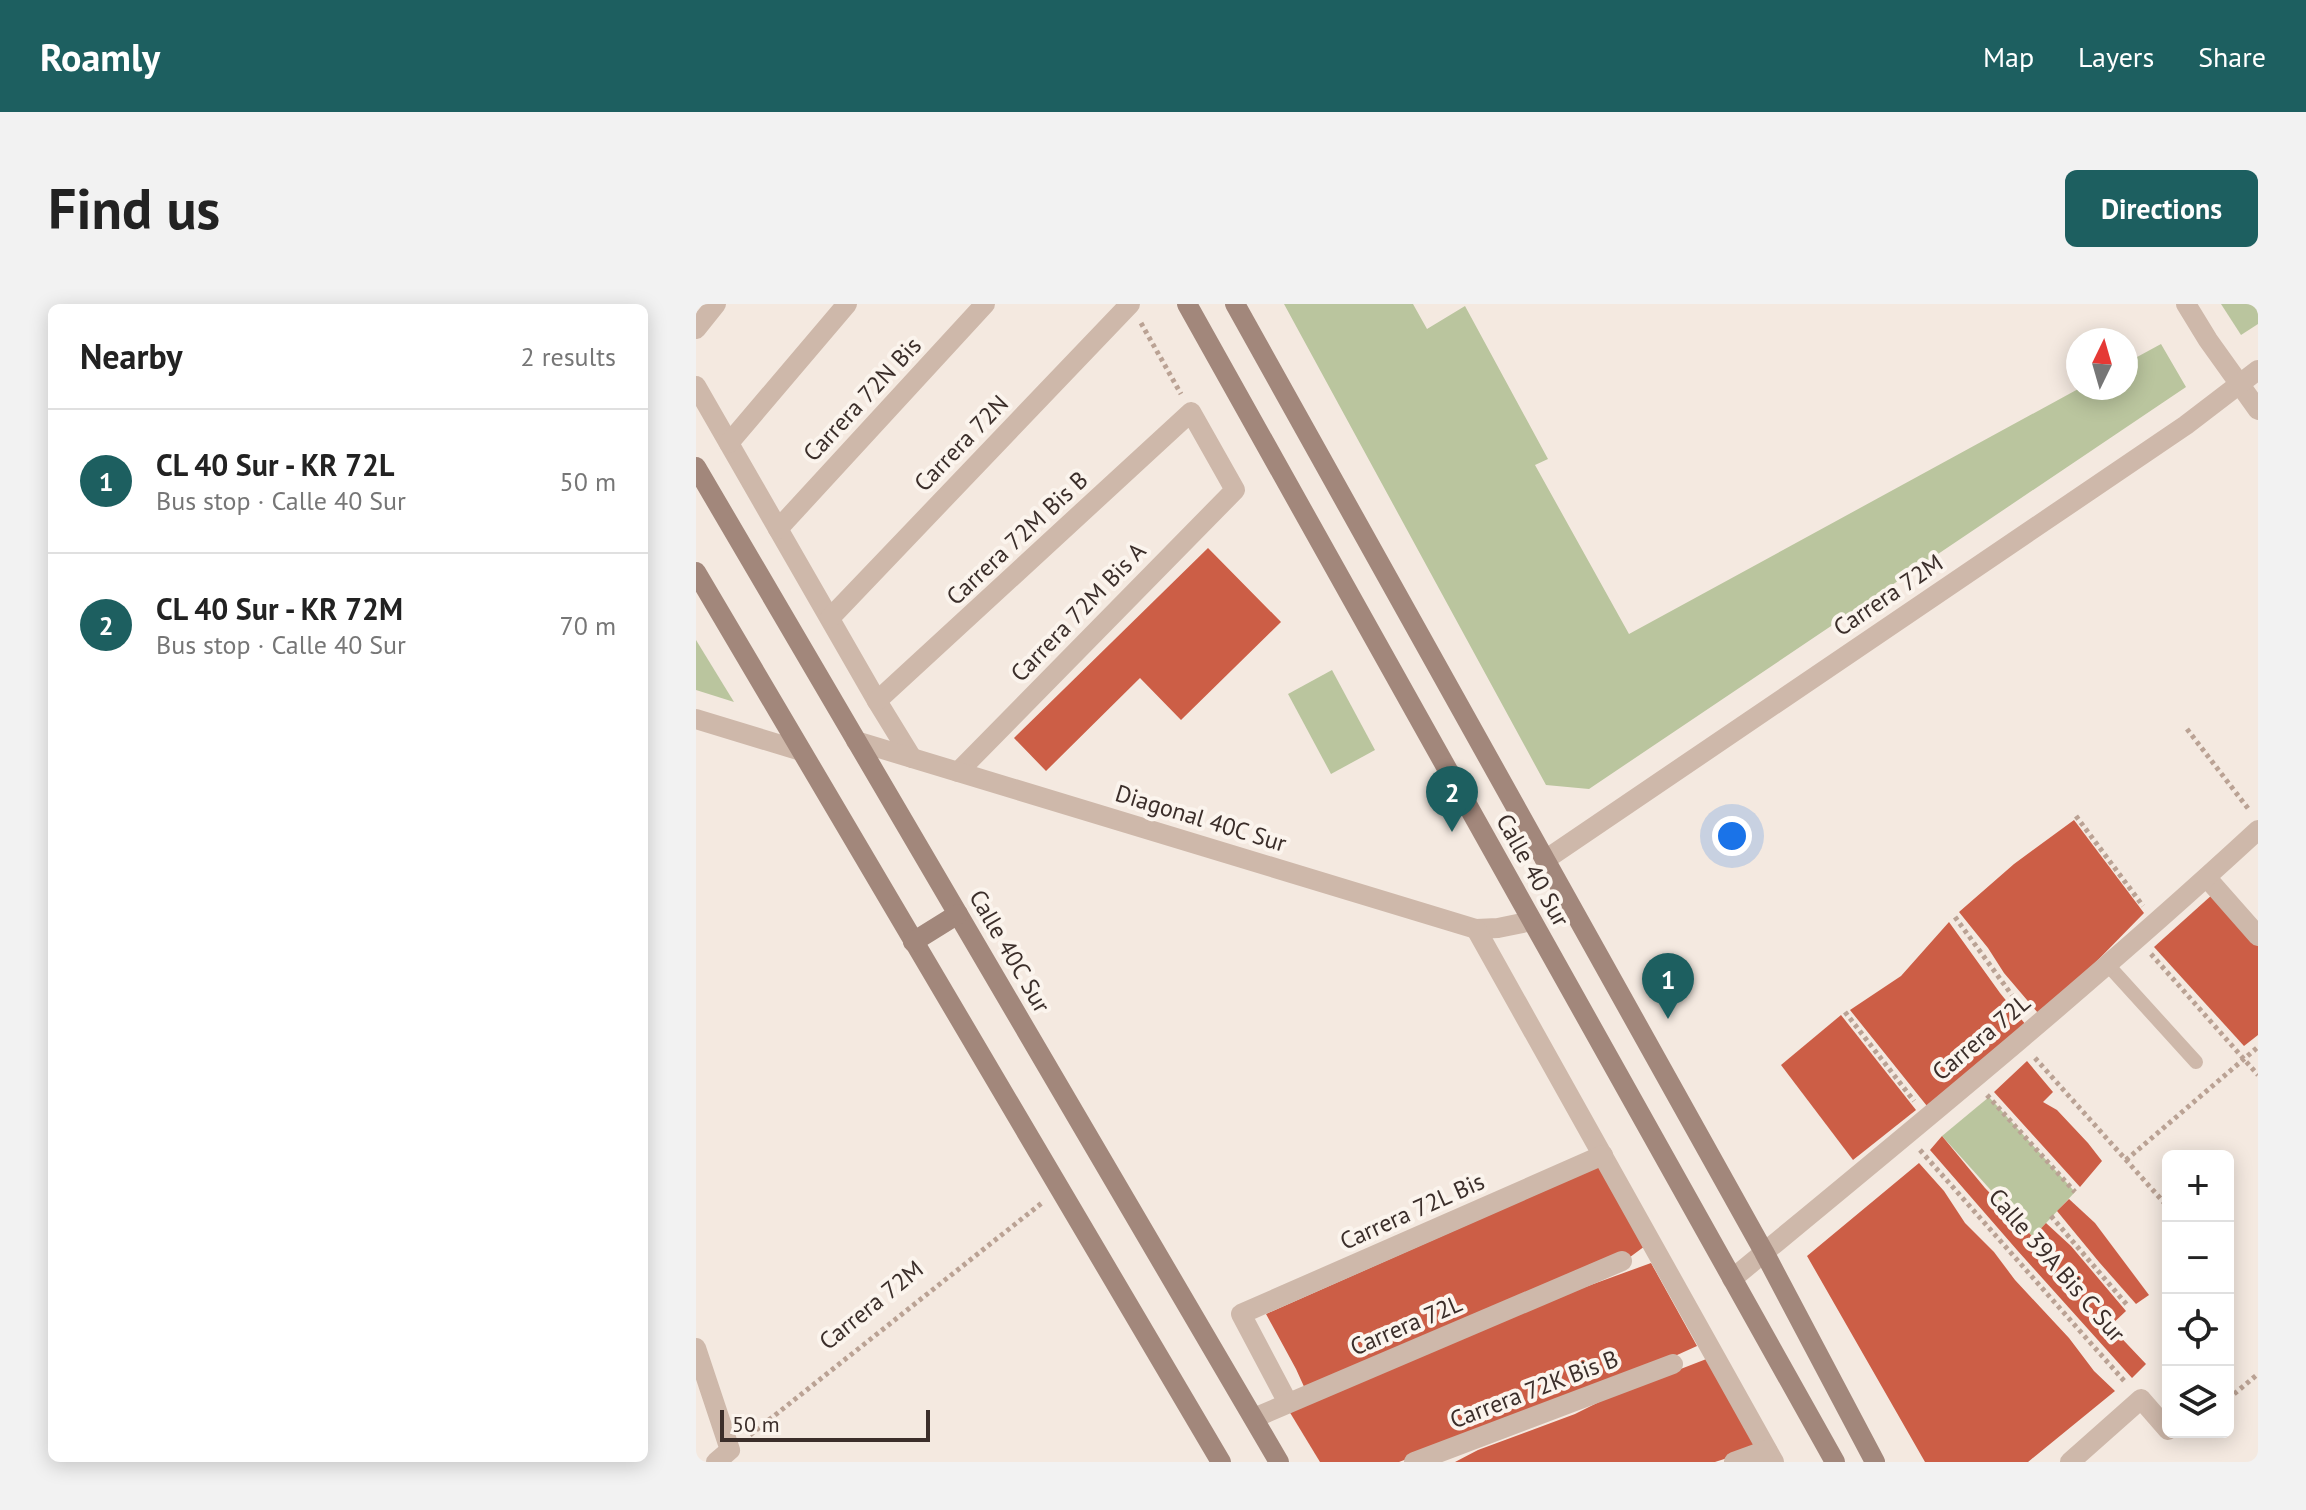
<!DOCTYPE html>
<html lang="en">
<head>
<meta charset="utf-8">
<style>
	body { margin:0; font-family:"PT Sans",sans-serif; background:#f2f2f2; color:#222 }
	.controls { position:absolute; right:24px; bottom:24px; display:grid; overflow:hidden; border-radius:12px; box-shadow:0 4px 20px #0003 }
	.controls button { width:72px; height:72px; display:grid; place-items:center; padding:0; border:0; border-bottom:2px solid #e0e0e0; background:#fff; color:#222; font:40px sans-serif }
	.compass { position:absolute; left:1370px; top:24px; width:72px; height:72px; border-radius:50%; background:#fff; box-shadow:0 4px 20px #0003; rotate:5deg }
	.scale { position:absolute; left:24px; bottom:20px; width:210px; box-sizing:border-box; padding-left:8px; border:4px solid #3b2e2a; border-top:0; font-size:22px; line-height:28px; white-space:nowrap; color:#3b2e2a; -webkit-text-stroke:6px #fbf4ed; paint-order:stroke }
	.you { position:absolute; left:1036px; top:532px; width:28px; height:28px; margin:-20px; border:6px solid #fff; border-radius:50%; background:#1a73e8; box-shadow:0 0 0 12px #1a73e833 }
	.badge { display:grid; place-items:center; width:52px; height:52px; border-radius:50%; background:#1d5f60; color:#fff; font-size:26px; font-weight:700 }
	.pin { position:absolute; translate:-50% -66px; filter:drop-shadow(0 2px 4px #0008) }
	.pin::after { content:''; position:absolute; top:42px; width:28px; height:24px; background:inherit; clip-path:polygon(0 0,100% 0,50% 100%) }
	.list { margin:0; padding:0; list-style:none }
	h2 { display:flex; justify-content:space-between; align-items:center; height:104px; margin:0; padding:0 32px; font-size:34px }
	h2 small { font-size:26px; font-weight:400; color:#767676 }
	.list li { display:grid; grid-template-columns:52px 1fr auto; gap:24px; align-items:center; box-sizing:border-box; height:144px; padding:0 32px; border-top:2px solid #e0e0e0 }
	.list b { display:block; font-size:30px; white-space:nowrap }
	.list p { margin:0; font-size:26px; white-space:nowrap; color:#767676 }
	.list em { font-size:26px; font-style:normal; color:#767676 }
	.icon { flex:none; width:44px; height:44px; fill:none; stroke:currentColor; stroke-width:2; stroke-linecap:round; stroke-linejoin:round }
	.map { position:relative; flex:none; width:1562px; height:1158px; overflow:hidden; border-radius:12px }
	header { display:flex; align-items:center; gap:48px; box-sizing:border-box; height:112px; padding:0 40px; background:#1d5f60; color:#fff }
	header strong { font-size:38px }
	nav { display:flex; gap:44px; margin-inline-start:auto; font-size:28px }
	.intro { display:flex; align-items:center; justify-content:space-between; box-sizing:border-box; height:192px; padding:0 48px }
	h1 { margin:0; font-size:56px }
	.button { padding:20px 36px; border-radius:12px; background:#1d5f60; color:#fff; font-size:28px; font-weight:700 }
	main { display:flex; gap:48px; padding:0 48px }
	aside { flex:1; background:#fff; border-radius:12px; box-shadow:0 4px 20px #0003 }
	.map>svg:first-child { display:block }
</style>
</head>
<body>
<header>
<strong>Roamly</strong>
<nav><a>Map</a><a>Layers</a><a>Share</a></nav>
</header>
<div class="intro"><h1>Find us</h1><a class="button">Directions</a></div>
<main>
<aside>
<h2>Nearby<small>2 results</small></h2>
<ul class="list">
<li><span class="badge">1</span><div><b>CL 40 Sur - KR 72L</b><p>Bus stop · Calle 40 Sur</p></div><em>50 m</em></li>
<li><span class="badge">2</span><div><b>CL 40 Sur - KR 72M</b><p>Bus stop · Calle 40 Sur</p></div><em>70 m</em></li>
</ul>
</aside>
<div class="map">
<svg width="1562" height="1158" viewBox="0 0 1562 1158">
	<rect width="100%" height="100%" fill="#f4e9e0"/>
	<g fill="#bac59e">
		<path d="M588 0H717L731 25 769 2 852 155 839 161 933 330 1384 84H1430V59L1465 40 1490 83 893 485 850 481Z"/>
		<path d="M1525 0H1562V20L1545 31Z"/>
		<path d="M0 336 38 398 0 386Z"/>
		<path d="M636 366 679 446 635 470 592 390Z"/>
		<path d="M1293 793 1379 888 1337 933 1246 832Z"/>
	</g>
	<g fill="#cc5e46">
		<path d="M512 244 585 318 485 416 444 374 350 467 318 434Z"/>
		<path d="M1378 516 1448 609 1397 661 1342 709 1308 669 1292 644 1263 608 1318 560Z"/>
		<path d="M1517 590 1562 640V731L1548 742 1458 643Z"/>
		<path d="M1253 618 1304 689 1330 721 1231 802 1154 706 1205 672Z"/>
		<path d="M1145 711 1220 806 1157 856 1085 761Z"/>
		<path d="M1331 757 1357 788 1347 798 1361 806 1392 839 1406 857 1384 883 1298 788Z"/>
		<path d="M1246 832 1289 884 1337 933 1350 919 1375 942 1430 1007 1414 1022 1450 1060 1436 1074 1321 946 1234 846Z"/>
		<path d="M1223 859 1248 887 1269 919 1298 948 1319 976 1373 1034 1398 1067 1419 1087 1332 1158H1229L1111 952Z"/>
		<path d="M904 862 949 942 930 956 610 1087 600 1065 570 1010Z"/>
		<path d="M1373 895 1399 919 1453 991 1440 1000 1403 958 1361 907Z"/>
		<path d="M955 959 1001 1042 970 1056 703 1158H624L593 1107 859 994Z"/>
		<path d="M1013 1054 1062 1144 1019 1158H759L782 1146 879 1110 915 1092Z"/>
	</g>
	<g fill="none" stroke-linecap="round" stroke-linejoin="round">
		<g stroke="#baa294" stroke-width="5" stroke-dasharray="4 4" stroke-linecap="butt">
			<path d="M445 19 485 90"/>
			<path d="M1491 425 1554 507"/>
			<path d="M1380 512 1447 602"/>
			<path d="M1259 613 1326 705"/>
			<path d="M1455 650 1562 771"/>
			<path d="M1149 708 1218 797"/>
			<path d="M1339 754 1472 903"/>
			<path d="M1291 791 1379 888"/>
			<path d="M1224 846 1430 1079"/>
			<path d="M1430 856 1562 743"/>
			<path d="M1355 912 1432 1002"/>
			<path d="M1532 1095 1562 1070"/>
			<path d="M54 1131 347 898"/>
		</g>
		<path stroke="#ceb8aa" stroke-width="14" d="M1411 660 1500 758"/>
		<g stroke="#ceb8aa" stroke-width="20">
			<path d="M1490 0 1512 36 1562 106"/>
			<path d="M0 25 20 0"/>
			<path d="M0 82 181 397 216 454"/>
			<path d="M33 139 151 0"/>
			<path d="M82 225 289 0"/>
			<path d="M134 314 434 0"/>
			<path d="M181 397 495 108 539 186 262 468"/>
			<path d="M0 415 105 447"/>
			<path d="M160 437 780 625 802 624 836 617"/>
			<path d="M849 556 1490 121 1562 66"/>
			<path d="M1511 574 1562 632"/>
			<path d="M780 625 1078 1158"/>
			<path d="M1036 975C1214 828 1393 682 1562 526"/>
			<path d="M0 1044 34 1146 20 1158"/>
			<path d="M592 1099 545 1010 907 851"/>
			<path d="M558 1114 926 957"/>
			<path d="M718 1158 977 1060"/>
			<path d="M1038 1158 1071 1146"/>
			<path d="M1374 1158 1445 1095 1472 1126"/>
		</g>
		<g stroke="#a2877b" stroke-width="20">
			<path d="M491 0 1139 1158"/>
			<path d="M539 0 1068 948 1179 1158"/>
			<path d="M0 163 583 1158"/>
			<path d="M0 268 525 1158"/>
			<path d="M217 638 262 610"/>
		</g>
	</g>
	<g text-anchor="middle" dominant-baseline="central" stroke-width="8" stroke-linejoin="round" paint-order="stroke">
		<g font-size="24" fill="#3b2e2a" stroke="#fbf4ed">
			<text transform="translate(166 95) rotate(-47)">Carrera 72N Bis</text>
			<text transform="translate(265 139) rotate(-46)">Carrera 72N</text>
			<text transform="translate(321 234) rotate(-43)">Carrera 72M Bis B</text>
			<text transform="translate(1192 291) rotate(-34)">Carrera 72M</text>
			<text transform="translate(382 308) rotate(-46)">Carrera 72M Bis A</text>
			<text transform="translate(505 514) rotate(17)">Diagonal 40C Sur</text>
			<text transform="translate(837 566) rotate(61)">Calle 40 Sur</text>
			<text transform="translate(314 647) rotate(60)">Calle 40C Sur</text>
			<text transform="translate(1285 733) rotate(-40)">Carrera 72L</text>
			<text transform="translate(716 907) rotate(-24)">Carrera 72L Bis</text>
			<text transform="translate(1361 961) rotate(49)">Calle 39A Bis C Sur</text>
			<text transform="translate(175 1001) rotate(-39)">Carrera 72M</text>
			<text transform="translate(710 1021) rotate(-23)">Carrera 72L</text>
			<text transform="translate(838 1085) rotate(-21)">Carrera 72K Bis B</text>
		</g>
	</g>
</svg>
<div class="controls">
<button>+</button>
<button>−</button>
<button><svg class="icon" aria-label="locate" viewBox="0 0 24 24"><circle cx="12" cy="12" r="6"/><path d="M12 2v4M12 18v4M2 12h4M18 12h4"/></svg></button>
<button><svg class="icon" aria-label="layers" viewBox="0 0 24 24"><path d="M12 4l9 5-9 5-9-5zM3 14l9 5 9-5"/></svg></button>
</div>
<svg class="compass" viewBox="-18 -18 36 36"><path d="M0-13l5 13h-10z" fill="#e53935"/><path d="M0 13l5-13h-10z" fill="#767676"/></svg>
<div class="scale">50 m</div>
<div class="you"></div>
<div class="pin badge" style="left:972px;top:715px">1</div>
<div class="pin badge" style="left:756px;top:528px">2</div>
</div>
</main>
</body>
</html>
